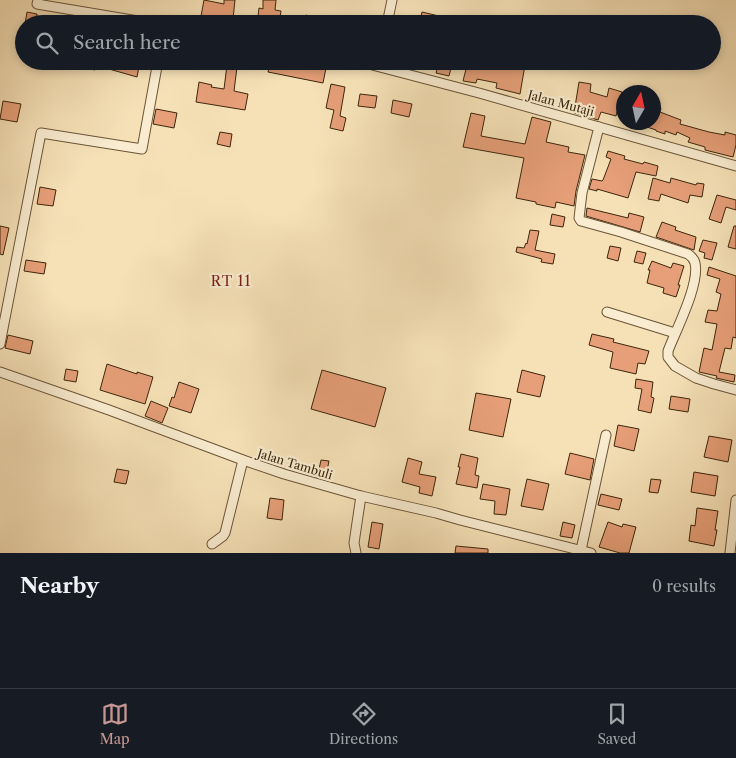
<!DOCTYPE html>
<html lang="en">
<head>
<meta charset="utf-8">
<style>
	body { margin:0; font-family:"Libre Caslon Text",serif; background:#242831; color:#f1f3f6 }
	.compass { position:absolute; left:616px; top:85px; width:45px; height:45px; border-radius:50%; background:#171b24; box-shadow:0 2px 8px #0003; rotate:9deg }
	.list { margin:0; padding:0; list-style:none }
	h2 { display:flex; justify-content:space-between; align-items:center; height:65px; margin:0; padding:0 20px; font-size:21px }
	h2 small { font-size:16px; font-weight:400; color:#9ea1a6 }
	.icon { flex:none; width:28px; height:28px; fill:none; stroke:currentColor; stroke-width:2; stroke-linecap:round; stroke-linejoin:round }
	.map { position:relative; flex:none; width:736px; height:553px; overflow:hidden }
	.search { position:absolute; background:#171b24; box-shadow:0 2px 8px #0003; left:15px; right:15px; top:15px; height:55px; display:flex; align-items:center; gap:12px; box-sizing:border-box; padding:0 18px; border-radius:28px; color:#9ea1a6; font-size:19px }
	.sheet { height:135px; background:#171b24 }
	nav { display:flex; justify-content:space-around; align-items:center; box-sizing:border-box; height:70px; border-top:1px solid #363941; background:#171b24; font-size:14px; color:#9ea1a6 }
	nav a { display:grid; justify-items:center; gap:2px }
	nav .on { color:#c59692 }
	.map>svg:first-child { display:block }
</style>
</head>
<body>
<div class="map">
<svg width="736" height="553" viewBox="0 0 736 553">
	<rect width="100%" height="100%" fill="#f6e1b7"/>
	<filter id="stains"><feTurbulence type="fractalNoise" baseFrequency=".004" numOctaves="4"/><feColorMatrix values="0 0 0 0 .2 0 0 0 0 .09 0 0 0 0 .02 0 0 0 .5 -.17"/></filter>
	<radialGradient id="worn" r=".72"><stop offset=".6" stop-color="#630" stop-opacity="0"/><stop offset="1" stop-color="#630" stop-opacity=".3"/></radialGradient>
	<g fill="#e69f78" stroke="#3d260d">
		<path d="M204 0 224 4V0H235L233 19 212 16 211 18 201 16Z"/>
		<path d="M263 0H276L275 10 281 11 279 24H257L259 8 263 9Z"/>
		<path d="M27 12 37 14 36 24H25Z"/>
		<path d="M422 12 460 21V24H419Z"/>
		<path d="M306 15 330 22 329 24H304Z"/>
		<path d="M70 61H97L95 70 69 64Z"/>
		<path d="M111 61H140L137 77 109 69Z"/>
		<path d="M271 61H284L293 63 294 61H307L306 64 326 68 323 83 268 72Z"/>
		<path d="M439 61 452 64 449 76 436 73Z"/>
		<path d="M468 61H496L515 66V63L525 65 520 94 496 88 497 83 477 79 476 83 463 81Z"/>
		<path d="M227 65 237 67 234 91 248 94 245 110 196 102 199 82 212 85 211 87 224 89Z"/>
		<path d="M579 82 591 84 590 92 607 97 609 88 622 92 616 116 601 112 598 120 585 116 574 113Z"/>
		<path d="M331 84 345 87 340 116 346 118 343 131 330 128 334 110 326 108Z"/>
		<path d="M360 94 377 96 375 108 358 106Z"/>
		<path d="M393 100 412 104 409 117 391 113Z"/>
		<path d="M3 101 21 104 17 122 0 119Z"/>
		<path d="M654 105 661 108 660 112 681 120 680 124 709 132 725 135V132L736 135V145L733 157 705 150V147L688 142 690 138 677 132 676 135 665 131V134L656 131V130L638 124V122H654Z"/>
		<path d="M156 109 177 113 174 128 153 124Z"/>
		<path d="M471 113 485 116 481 136 525 144 532 117 551 122 546 142 569 147 568 152 585 155 576 191 574 206 556 202 555 208 536 204V202L516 198 524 158 463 147Z"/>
		<path d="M220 132 232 134 230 147 217 144Z"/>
		<path d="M608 151 625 156 624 159 643 164 644 162 658 166 656 176 636 172 628 198 597 189V191L589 189 592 179 602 181 603 180 611 159 606 157Z"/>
		<path d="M653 178 670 183 671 178 696 185 697 183 704 184 702 197 690 195 688 203 661 194 659 201 648 199Z"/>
		<path d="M40 187 56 190 53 206 37 204Z"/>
		<path d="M717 195 736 200V210L726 207 721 223 709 219Z"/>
		<path d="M587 208 628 218 629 213 644 217 640 232 586 216Z"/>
		<path d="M552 214 565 217 563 227 550 225Z"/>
		<path d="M662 222 676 227 675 230 696 237 694 250 656 237Z"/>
		<path d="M0 226 9 228 3 255 0 254Z"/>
		<path d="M734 226H736V249L728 247Z"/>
		<path d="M530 230 539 231 535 250 555 254 553 264 541 262 542 259 516 252 517 247 524 248 526 243 527 244Z"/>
		<path d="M703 240 717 243 712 260 704 258 705 253 699 251Z"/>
		<path d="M610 246 621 248 618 261 607 258Z"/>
		<path d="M637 251 646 253 643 264 634 262Z"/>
		<path d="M26 260 46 263 44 274 24 271Z"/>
		<path d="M652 261 671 268 673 263 684 266 678 285H680L676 297 663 293 664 288 647 283 650 270H648Z"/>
		<path d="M709 267 736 276V338L733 337 731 349 725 348 719 372 735 375 734 382 716 378 717 376 699 372 704 348 712 350 717 324 705 322 708 310 717 311 721 294 716 292 720 279 707 275Z"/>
		<path d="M592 334 614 339 613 342 649 351 645 364 638 363 636 374 610 368 613 352 589 345Z"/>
		<path d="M8 335 33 341 30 354 5 348Z"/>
		<path d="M107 364 137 374V372L153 377 145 404 100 390Z"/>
		<path d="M66 369 78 371 76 382 64 380Z"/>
		<path d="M322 370 386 388 375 427 311 409Z"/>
		<path d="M522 370 545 376 540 397 517 392Z"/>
		<path d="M636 379 653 382 651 397 654 398 651 413 638 410 642 389 635 388Z"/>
		<path d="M179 382 199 389 191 413 169 406 172 397 174 398Z"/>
		<path d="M476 393 511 399 503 437 469 430Z"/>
		<path d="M671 396 690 399 688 412 669 409Z"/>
		<path d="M151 401 168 408 162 423 145 416Z"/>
		<path d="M618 425 639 429 634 451 614 446Z"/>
		<path d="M709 436 732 440 728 462 704 457Z"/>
		<path d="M570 453 594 459 590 480 565 474Z"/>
		<path d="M461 454 478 458 475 475 479 476 477 488 456 484 460 467H458Z"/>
		<path d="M408 458 422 462 419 474 436 477 432 496 419 493 420 487 402 482Z"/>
		<path d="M321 460 329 461 326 476 318 474Z"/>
		<path d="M117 469 129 471 126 484 114 482Z"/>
		<path d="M694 472 718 476 715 496 691 492Z"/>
		<path d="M527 479 549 484 543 510 521 506Z"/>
		<path d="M651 479 661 480 658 493 649 492Z"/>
		<path d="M483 484 510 489 506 515 494 514 495 501 480 499Z"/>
		<path d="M601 494 622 499 619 510 598 505Z"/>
		<path d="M270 498 284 500 282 520 267 518Z"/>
		<path d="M697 508 718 511 715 530H717L714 546 689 541 691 525 695 526Z"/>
		<path d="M372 522 383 524 379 549 368 547Z"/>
		<path d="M563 522 575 525 572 538 560 536Z"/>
		<path d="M608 522 622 527 623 524 636 527 629 553H620L599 547Z"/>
		<path d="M456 546 488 549V553H455Z"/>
	</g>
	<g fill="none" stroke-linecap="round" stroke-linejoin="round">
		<g stroke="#6b5538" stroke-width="11">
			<g id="minor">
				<path d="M38 0 37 4 156 24"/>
				<path d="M387 24 392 0"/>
				<path d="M357 61 479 93 736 166"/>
				<path d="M599 127 582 193 579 218 581 221 621 232 688 254C691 256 694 259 695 263 700 284 676 330 668 351V357L675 366 696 378 714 384 736 390"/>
				<path d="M607 312 675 333"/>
				<path d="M0 344 41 133 142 149 158 61"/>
				<path d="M0 372 109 410 243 460 284 474 361 496 436 513 460 520 591 553"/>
				<path d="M212 544 223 536 225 533 243 460"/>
				<path d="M581 550 606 435"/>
				<path d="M356 553 354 543 361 496"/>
				<path d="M730 553 736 500"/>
			</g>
		</g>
		<use href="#minor" stroke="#f9ecd0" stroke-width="9"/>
	</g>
	<g text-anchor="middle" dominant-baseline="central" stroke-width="4.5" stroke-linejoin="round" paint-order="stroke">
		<g font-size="12" fill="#3d260d" stroke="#f9ecd0">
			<text transform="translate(561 103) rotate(15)">Jalan Mutaji</text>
			<text transform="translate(295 464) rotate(17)">Jalan Tambuli</text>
		</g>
		<g font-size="14" letter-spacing="1" fill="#7a1f14" stroke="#f9ecd0">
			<text x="231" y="281">RT 11</text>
		</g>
	</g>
	<rect width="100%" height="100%" filter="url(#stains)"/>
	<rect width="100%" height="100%" fill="url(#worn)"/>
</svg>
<svg class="compass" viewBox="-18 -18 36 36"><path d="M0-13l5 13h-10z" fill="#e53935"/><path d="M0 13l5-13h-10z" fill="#9ea1a6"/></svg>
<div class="search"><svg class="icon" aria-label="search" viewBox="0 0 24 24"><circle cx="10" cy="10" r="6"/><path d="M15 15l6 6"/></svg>Search here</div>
</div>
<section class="sheet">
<h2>Nearby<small>0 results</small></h2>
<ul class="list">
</ul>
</section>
<nav>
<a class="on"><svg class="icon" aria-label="map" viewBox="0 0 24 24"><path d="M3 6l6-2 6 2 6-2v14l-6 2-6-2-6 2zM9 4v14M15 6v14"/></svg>Map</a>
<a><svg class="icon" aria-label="directions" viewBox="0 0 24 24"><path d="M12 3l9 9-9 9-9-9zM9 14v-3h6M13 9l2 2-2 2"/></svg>Directions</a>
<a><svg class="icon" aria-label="saved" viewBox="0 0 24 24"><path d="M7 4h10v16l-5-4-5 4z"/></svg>Saved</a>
</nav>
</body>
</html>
